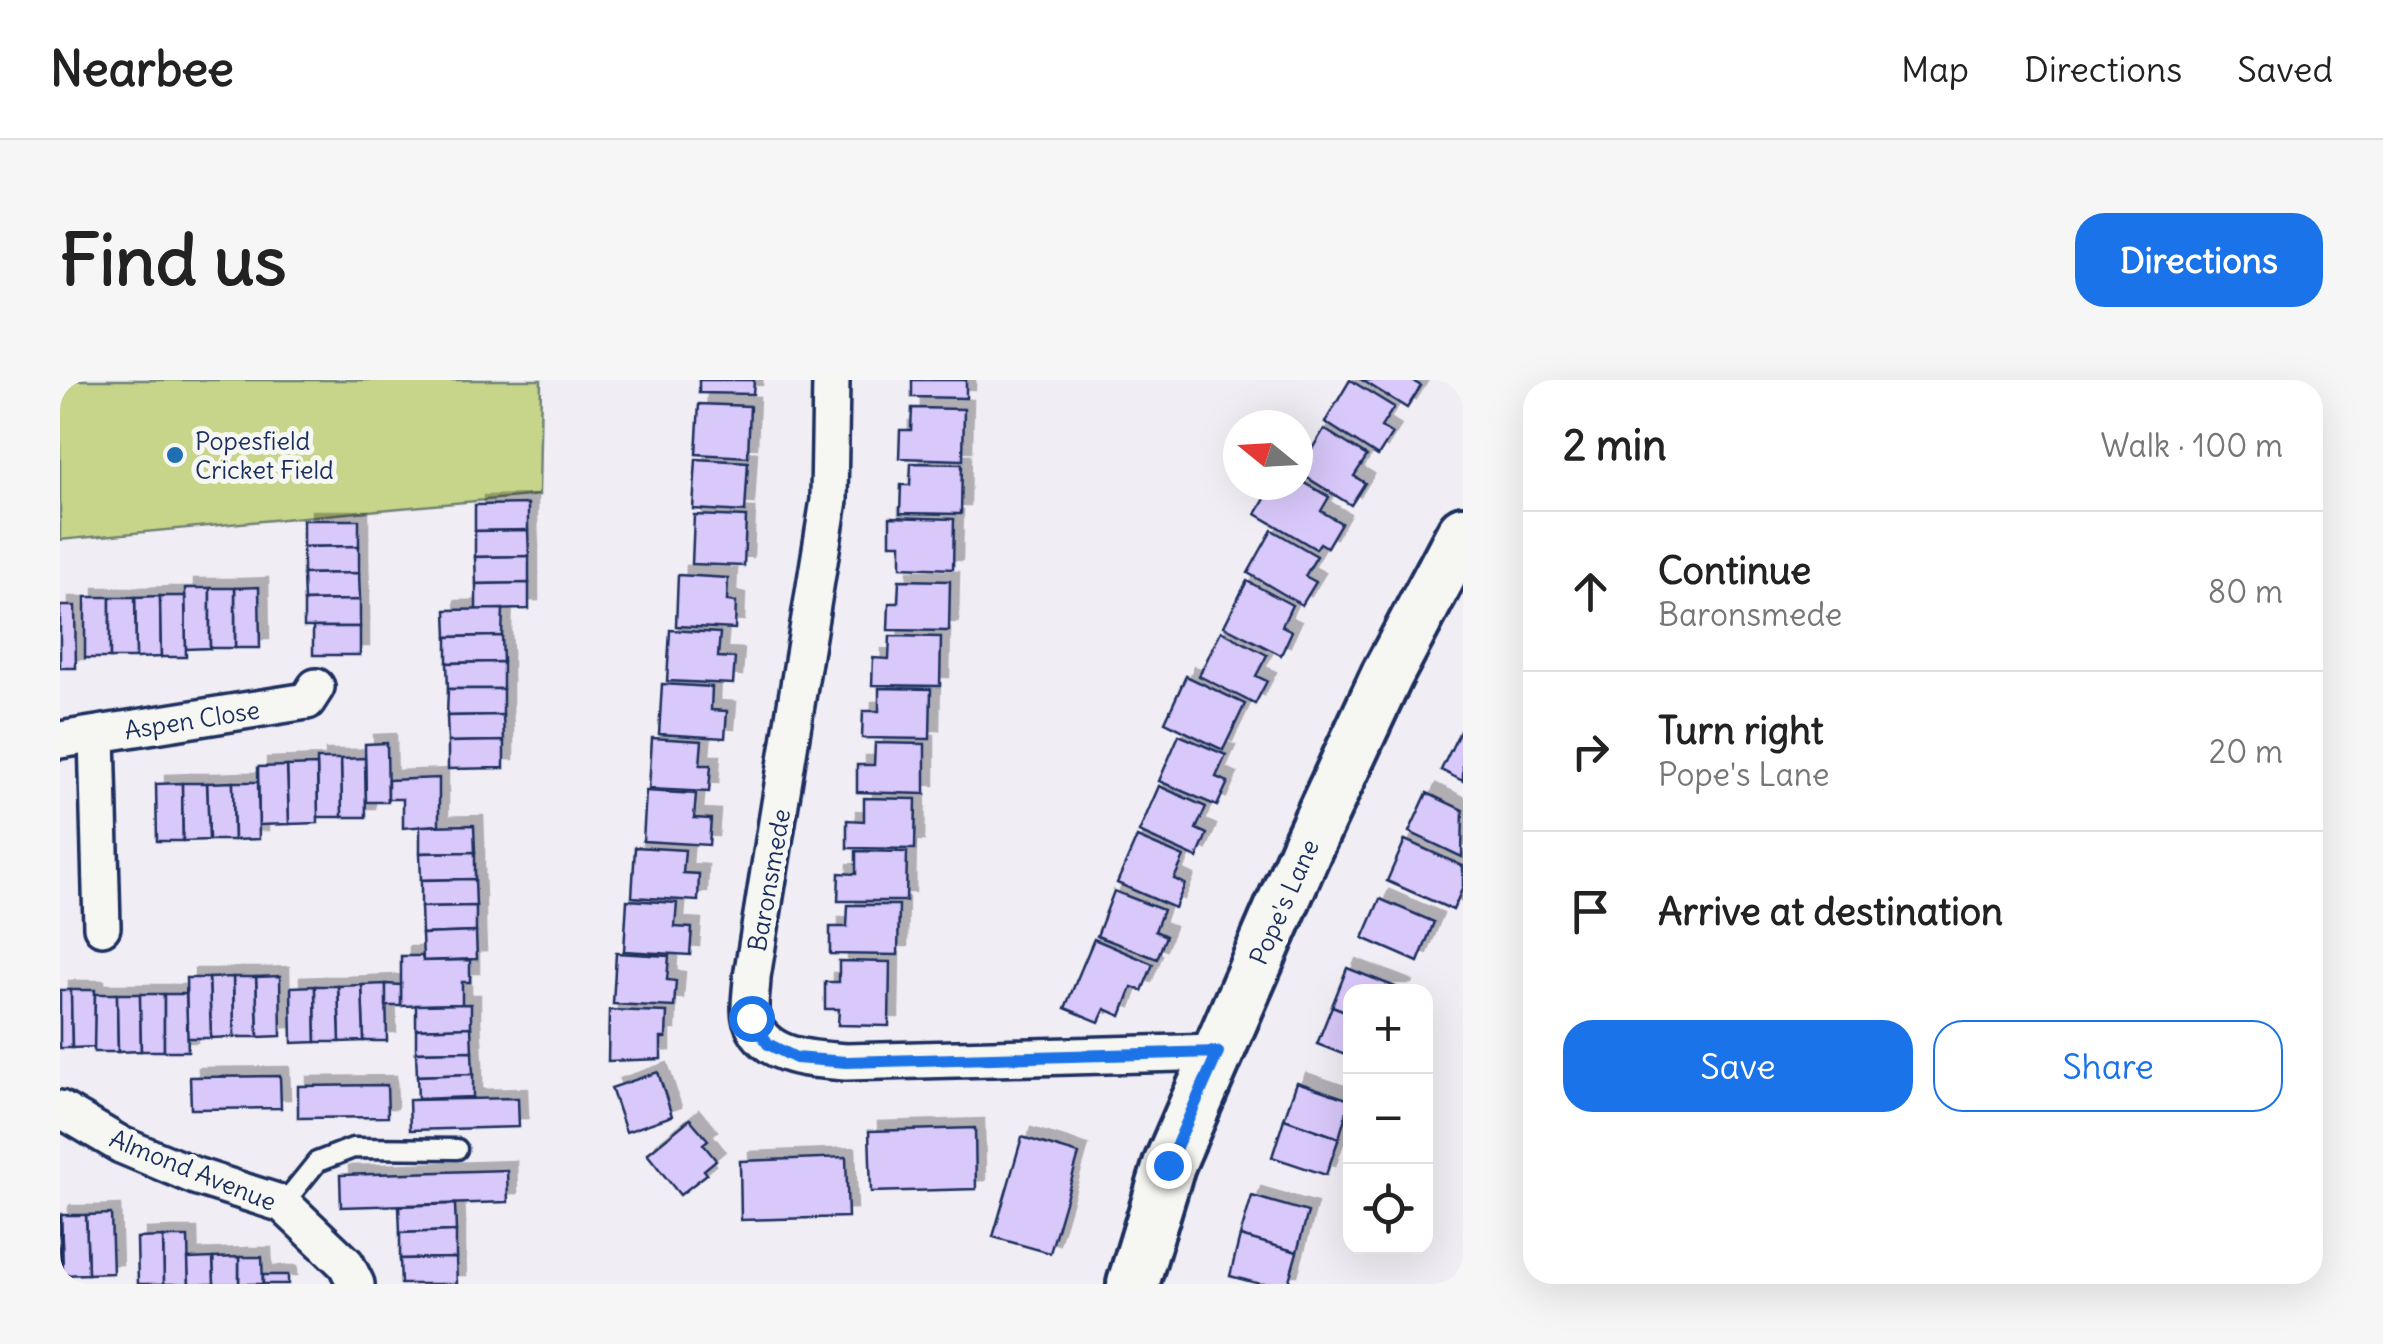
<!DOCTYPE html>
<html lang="en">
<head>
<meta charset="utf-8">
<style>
	body { margin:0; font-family:Delius,sans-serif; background:#f6f6f6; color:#222 }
	.controls { position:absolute; right:30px; bottom:30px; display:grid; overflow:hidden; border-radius:20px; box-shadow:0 10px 40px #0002 }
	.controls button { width:90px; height:90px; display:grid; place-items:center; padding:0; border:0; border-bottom:2px solid #e0e0e0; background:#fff; color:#222; font:50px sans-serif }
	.compass { position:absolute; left:1163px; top:30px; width:90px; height:90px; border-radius:50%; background:#fff; box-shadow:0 10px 40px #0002; rotate:288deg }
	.stop { position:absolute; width:30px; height:30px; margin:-22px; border:8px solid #1a73e8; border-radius:50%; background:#fff }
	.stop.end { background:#1a73e8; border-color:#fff; box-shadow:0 2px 10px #0008 }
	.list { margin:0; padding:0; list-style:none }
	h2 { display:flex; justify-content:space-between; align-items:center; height:130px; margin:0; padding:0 40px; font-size:42px }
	h2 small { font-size:32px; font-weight:400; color:#767676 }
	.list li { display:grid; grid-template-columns:65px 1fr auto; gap:30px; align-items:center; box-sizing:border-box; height:160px; padding:0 40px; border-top:2px solid #e0e0e0 }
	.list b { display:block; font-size:38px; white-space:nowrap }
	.list p { margin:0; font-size:32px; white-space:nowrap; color:#767676 }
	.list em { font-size:32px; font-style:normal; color:#767676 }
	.actions { display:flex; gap:20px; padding:30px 40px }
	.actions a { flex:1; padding:22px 0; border:2px solid #1a73e8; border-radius:30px; text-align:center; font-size:35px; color:#1a73e8 }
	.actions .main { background:#1a73e8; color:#fff }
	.icon { flex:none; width:55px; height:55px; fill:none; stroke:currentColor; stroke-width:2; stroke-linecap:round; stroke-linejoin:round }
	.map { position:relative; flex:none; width:1403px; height:904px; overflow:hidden; border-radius:30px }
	header { display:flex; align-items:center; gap:60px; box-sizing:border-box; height:140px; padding:0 50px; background:#fff; border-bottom:2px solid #e0e0e0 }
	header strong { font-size:48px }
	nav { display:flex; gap:55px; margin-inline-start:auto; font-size:35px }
	.intro { display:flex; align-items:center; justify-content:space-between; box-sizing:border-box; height:240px; padding:0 60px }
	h1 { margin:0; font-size:70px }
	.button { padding:25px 45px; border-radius:30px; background:#1a73e8; color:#fff; font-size:35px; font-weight:700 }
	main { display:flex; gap:60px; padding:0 60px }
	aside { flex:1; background:#fff; border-radius:30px; box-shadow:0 10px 40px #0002 }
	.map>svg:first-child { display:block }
</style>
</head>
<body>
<header>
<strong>Nearbee</strong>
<nav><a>Map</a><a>Directions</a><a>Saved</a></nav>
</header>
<div class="intro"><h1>Find us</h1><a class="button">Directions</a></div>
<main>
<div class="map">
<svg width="1403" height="904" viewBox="0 0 1403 904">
	<defs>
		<filter id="shadow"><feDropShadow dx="9" dy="-9" stdDeviation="0" flood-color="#0004"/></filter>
	</defs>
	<rect width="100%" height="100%" fill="#f0edf4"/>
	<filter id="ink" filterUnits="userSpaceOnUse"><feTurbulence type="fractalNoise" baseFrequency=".01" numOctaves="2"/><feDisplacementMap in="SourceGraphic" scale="20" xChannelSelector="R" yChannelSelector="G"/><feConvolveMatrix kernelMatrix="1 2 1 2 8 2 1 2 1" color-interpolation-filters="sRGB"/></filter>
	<g filter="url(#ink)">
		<path fill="#c6d58a" stroke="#708274" stroke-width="2.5" d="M0 0H481L479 115 0 160Z"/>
		<g fill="#d9c8fa" stroke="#1b2f5e" stroke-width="2.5" filter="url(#shadow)">
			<path d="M639 0H694L693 14 639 13Z"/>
			<path d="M852 0H906V18L852 17Z"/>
			<path d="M1290 0 1334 27 1321 47 1332 54 1318 76 1265 42Z"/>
			<path d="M1302 0H1351L1361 6 1347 28Z"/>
			<path d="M639 24 690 26 688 77 636 74Z"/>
			<path d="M852 28 904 29 903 80 839 78 840 50H851Z"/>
			<path d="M1264 49 1307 76 1294 96 1305 103 1291 125 1238 92Z"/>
			<path d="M636 79 688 82 685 132 633 129Z"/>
			<path d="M851 83 902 84 901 134 840 133 841 105H850Z"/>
			<path d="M1238 99 1269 117 1261 131 1281 143 1267 167 1260 163 1256 169 1196 134 1213 105H1238Z"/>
			<path d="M468 124V150L415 151V125Z"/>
			<path d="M634 135 686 137 684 186 632 184Z"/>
			<path d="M830 137 894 139 893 189 841 187V164H830Z"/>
			<path d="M243 140H299V166L243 167Z"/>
			<path d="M468 150 469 176 415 177V151Z"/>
			<path d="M1212 150 1257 176 1245 196 1256 202 1242 225 1188 193Z"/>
			<path d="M299 166V193L243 194V167Z"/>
			<path d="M469 176V203L416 204 415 177Z"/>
			<path d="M299 193 300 220 244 221 243 194Z"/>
			<path d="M618 195 668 198 667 221 676 222 675 249 616 246Z"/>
			<path d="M839 200 890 201 889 251 828 250 829 223H838Z"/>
			<path d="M1187 201 1232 225 1222 246 1232 251 1221 275 1164 246Z"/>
			<path d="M469 203V229L416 230V204Z"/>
			<path d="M199 207 200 268H175V208Z"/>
			<path d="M125 208H150V268L126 269Z"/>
			<rect x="150" y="208" width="25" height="60"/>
			<path d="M100 216 101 277 76 278 75 217Z"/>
			<path d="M100 216H125L126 277H101Z"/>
			<rect x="25" y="217" width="25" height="61"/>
			<path d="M50 217H75L76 278H50Z"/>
			<path d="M300 220V247H244V221Z"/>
			<path d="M0 226H15L16 288H0Z"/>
			<path d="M443 229 442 256 387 257 386 230Z"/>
			<rect x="253" y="247" width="47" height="28"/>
			<path d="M610 250 660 253 658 277 675 278 673 304 607 301Z"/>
			<path d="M1161 251 1207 275 1196 296 1207 301 1195 324 1139 296Z"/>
			<path d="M442 256 443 282 387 283V257Z"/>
			<path d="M830 256 881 257 880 306 812 305 813 278 829 279Z"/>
			<path d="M443 282V309H388L387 283Z"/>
			<path d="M1126 296 1185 324 1163 370 1105 342Z"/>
			<path d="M602 304 652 307 651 330 667 331 665 358 599 354Z"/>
			<path d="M819 308 871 309 870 359 802 358 803 331H819Z"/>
			<path d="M388 309H443V335L387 336Z"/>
			<path d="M443 335 444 361 388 362 387 336Z"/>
			<path d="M1400 351 1403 353V401L1381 390Z"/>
			<path d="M1119 355 1166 375 1156 397 1168 402 1157 426 1099 401Z"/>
			<path d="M592 358 642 361 640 385H651L649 412 589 409Z"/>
			<path d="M444 361V388L388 389V362Z"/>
			<path d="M327 363 328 422H306L305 364Z"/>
			<path d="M815 363 865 364V414L797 412V385H814Z"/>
			<path d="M305 378 306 437H282L281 379Z"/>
			<path d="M257 379H281L282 437H258Z"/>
			<path d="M257 385 258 443 229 444 227 386Z"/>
			<path d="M227 386 229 444 199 445 198 387Z"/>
			<path d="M379 398V445L343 448V419H328V400Z"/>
			<path d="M173 402 174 460H149L147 403Z"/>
			<path d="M173 402H198L199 459 174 460Z"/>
			<path d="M122 403 123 461H97L96 404Z"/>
			<path d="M122 403H147L149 460 123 461Z"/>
			<path d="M1099 406 1146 427 1136 449 1147 454 1137 478 1079 452Z"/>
			<path d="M586 411 636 414 634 438 651 439 649 465 583 461Z"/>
			<path d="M1367 413 1403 430 1402 477 1349 452Z"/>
			<path d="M804 418 856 419 855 469 787 468V440L804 441Z"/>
			<path d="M414 445 415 472 360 473V446Z"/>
			<path d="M1077 457 1124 477 1114 499 1125 504 1115 528 1057 503Z"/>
			<path d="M1345 460 1403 486V507L1393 530 1327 501Z"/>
			<path d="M575 467 625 470 623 493 639 494 638 521 572 517Z"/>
			<path d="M796 471 847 472 846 521H778L779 493 796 494Z"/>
			<path d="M415 472V499L361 500 360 473Z"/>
			<path d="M415 499 416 526 361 527V500Z"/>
			<path d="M1054 511 1103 530 1095 551 1106 556 1097 579 1037 556Z"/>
			<path d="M1320 519 1374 542 1358 582 1303 558Z"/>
			<path d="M567 520 617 523 615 547 632 548 630 575 564 571Z"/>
			<path d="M788 525H839L838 575 770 574V547H787Z"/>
			<path d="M416 526V552L362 554 361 527Z"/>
			<path d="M416 552 417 579 363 581 362 554Z"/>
			<path d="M1034 559 1093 584 1082 611 1072 607 1061 636 1045 629 1039 642 1005 628Z"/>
			<path d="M556 573 609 576 607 600 616 601 614 627 553 624Z"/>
			<path d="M341 576H362L363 581 410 580V602H402V624L341 626Z"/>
			<path d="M779 581 830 582 829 646 778 645 779 629H765V602H779Z"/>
			<path d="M1287 588 1343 610 1342 612H1290V633L1272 626Z"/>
			<path d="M220 596 221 656 198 657 196 597Z"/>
			<path d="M173 597H196L198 657H174Z"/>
			<path d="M173 597 174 657 151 658 149 598Z"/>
			<path d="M126 598H149L151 658H127Z"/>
			<path d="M326 604 327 661H304L302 605Z"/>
			<path d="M326 604 341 605V626H326Z"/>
			<path d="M302 605 304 661 280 662 278 606Z"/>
			<path d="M255 606 256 662 232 663 231 607Z"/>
			<path d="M255 606H278L280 662H256Z"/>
			<path d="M0 610H11L12 668H0Z"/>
			<path d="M11 610H35V667L12 668Z"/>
			<path d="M35 614H57L58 672H34Z"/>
			<path d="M57 614H80L81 671 58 672Z"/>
			<path d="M80 614H104V671H81Z"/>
			<path d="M104 614H126L128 671H104Z"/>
			<path d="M411 624V647L356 649V625Z"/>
			<path d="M1272 626 1290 633V677L1257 664Z"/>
			<path d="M549 630 607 632 606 658H601V679L548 681Z"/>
			<path d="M411 647 412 671 356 672V649Z"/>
			<path d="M412 671 413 694 357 696 356 672Z"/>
			<path d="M598 692 612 736 566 752 551 708Z"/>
			<path d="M413 694V717L358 719 357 696Z"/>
			<path d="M220 696 221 728 131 729 130 697Z"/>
			<path d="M1237 702 1290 720 1279 758 1224 739Z"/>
			<path d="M327 705 328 737 238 738V706Z"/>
			<path d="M458 718 459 747 350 750 349 720Z"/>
			<path d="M630 739 648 760 643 764 656 780 644 790 647 794 620 815 587 774Z"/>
			<path d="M1224 739 1279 758 1266 795 1212 777Z"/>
			<path d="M915 748 916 809 811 812 809 751Z"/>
			<path d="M962 757 1019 774 990 873 933 857Z"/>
			<path d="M786 777 788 837 681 840 680 781Z"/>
			<path d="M447 790 448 822 281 827 280 795Z"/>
			<path d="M1192 816 1248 832 1237 872 1180 856Z"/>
			<path d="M395 824 396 851 340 853 339 826Z"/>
			<path d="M51 834 53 893 28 894 26 835Z"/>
			<path d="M1 835H26L28 894 3 895Z"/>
			<path d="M1 835 3 895H0V836Z"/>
			<path d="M396 851V878L340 879V853Z"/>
			<path d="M1180 856 1237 872 1228 904H1200L1170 896Z"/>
			<path d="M103 857H128L129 904H104Z"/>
			<path d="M103 857 104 904H78L77 858Z"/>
			<path d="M179 877H202L203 904H179Z"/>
			<path d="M179 877V904H154L153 878Z"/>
			<path d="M153 878 154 904H129L128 879Z"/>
			<path d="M396 878 397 904H341L340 879Z"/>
			<rect x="203" y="895" width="25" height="9"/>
		</g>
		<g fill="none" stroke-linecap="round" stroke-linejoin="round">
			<g stroke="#1b2f5e" stroke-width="25">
				<path id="lane" d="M223 824 257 782 293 768 397 769"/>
			</g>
			<g stroke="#1b2f5e" stroke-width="42">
				<g id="street">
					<path d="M771 0 769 120 692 597C692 609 688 626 691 638 703 679 752 679 786 682L1158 672"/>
					<path d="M37 355 42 547"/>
					<path d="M0 360 247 321 256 307"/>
					<path d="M0 729 61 765 135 796 223 824 286 884 296 904"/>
				</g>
			</g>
			<g stroke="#1b2f5e" stroke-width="58">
				<path id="secondary" d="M1073 904 1109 785 1248 465 1327 295 1403 152"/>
			</g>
			<use href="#lane" stroke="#f6f6f2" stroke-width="18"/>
			<use href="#street" stroke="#f6f6f2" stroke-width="35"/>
			<use href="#secondary" stroke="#f6f6f2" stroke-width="50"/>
		</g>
	</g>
	<g fill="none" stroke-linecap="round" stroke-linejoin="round" filter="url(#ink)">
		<path stroke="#1a73e8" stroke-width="12" d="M691 638 708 664 736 678 786 682 1158 672 1108 785"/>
	</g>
	<circle fill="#1f6fb2" stroke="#f6f6f2" stroke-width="4" cx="115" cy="75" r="10"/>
	<g text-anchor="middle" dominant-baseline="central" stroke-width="10" stroke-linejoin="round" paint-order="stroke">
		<g font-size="25" fill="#1b2f5e" stroke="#f6f6f2" text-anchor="start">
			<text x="135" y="61">Popesfield<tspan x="135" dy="29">Cricket Field</tspan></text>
		</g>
		<g font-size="25" fill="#1b2f5e" stroke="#f6f6f2">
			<text transform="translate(132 340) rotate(-9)">Aspen Close</text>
			<text transform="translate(709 500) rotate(-80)">Baronsmede</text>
			<text transform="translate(1224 522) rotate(-66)">Pope's Lane</text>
			<text transform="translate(133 790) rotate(22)">Almond Avenue</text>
		</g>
	</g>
</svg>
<div class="controls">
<button>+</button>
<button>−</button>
<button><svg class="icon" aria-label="locate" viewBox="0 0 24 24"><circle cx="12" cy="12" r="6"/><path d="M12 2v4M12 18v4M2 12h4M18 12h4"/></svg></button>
</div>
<svg class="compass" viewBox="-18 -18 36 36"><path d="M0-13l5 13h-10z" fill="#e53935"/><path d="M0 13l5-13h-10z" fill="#767676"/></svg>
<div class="stop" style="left:691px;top:638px"></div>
<div class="stop end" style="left:1108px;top:785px"></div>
</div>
<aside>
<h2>2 min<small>Walk · 100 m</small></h2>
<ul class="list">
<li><svg class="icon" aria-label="ahead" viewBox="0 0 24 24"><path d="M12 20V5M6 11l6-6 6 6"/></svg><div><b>Continue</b><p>Baronsmede</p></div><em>80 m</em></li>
<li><svg class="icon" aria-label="right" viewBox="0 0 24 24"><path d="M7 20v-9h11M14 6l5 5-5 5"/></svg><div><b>Turn right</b><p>Pope's Lane</p></div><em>20 m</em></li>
<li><svg class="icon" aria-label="arrive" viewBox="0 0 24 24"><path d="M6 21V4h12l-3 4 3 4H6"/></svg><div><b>Arrive at destination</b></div></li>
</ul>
<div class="actions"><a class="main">Save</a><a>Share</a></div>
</aside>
</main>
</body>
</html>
